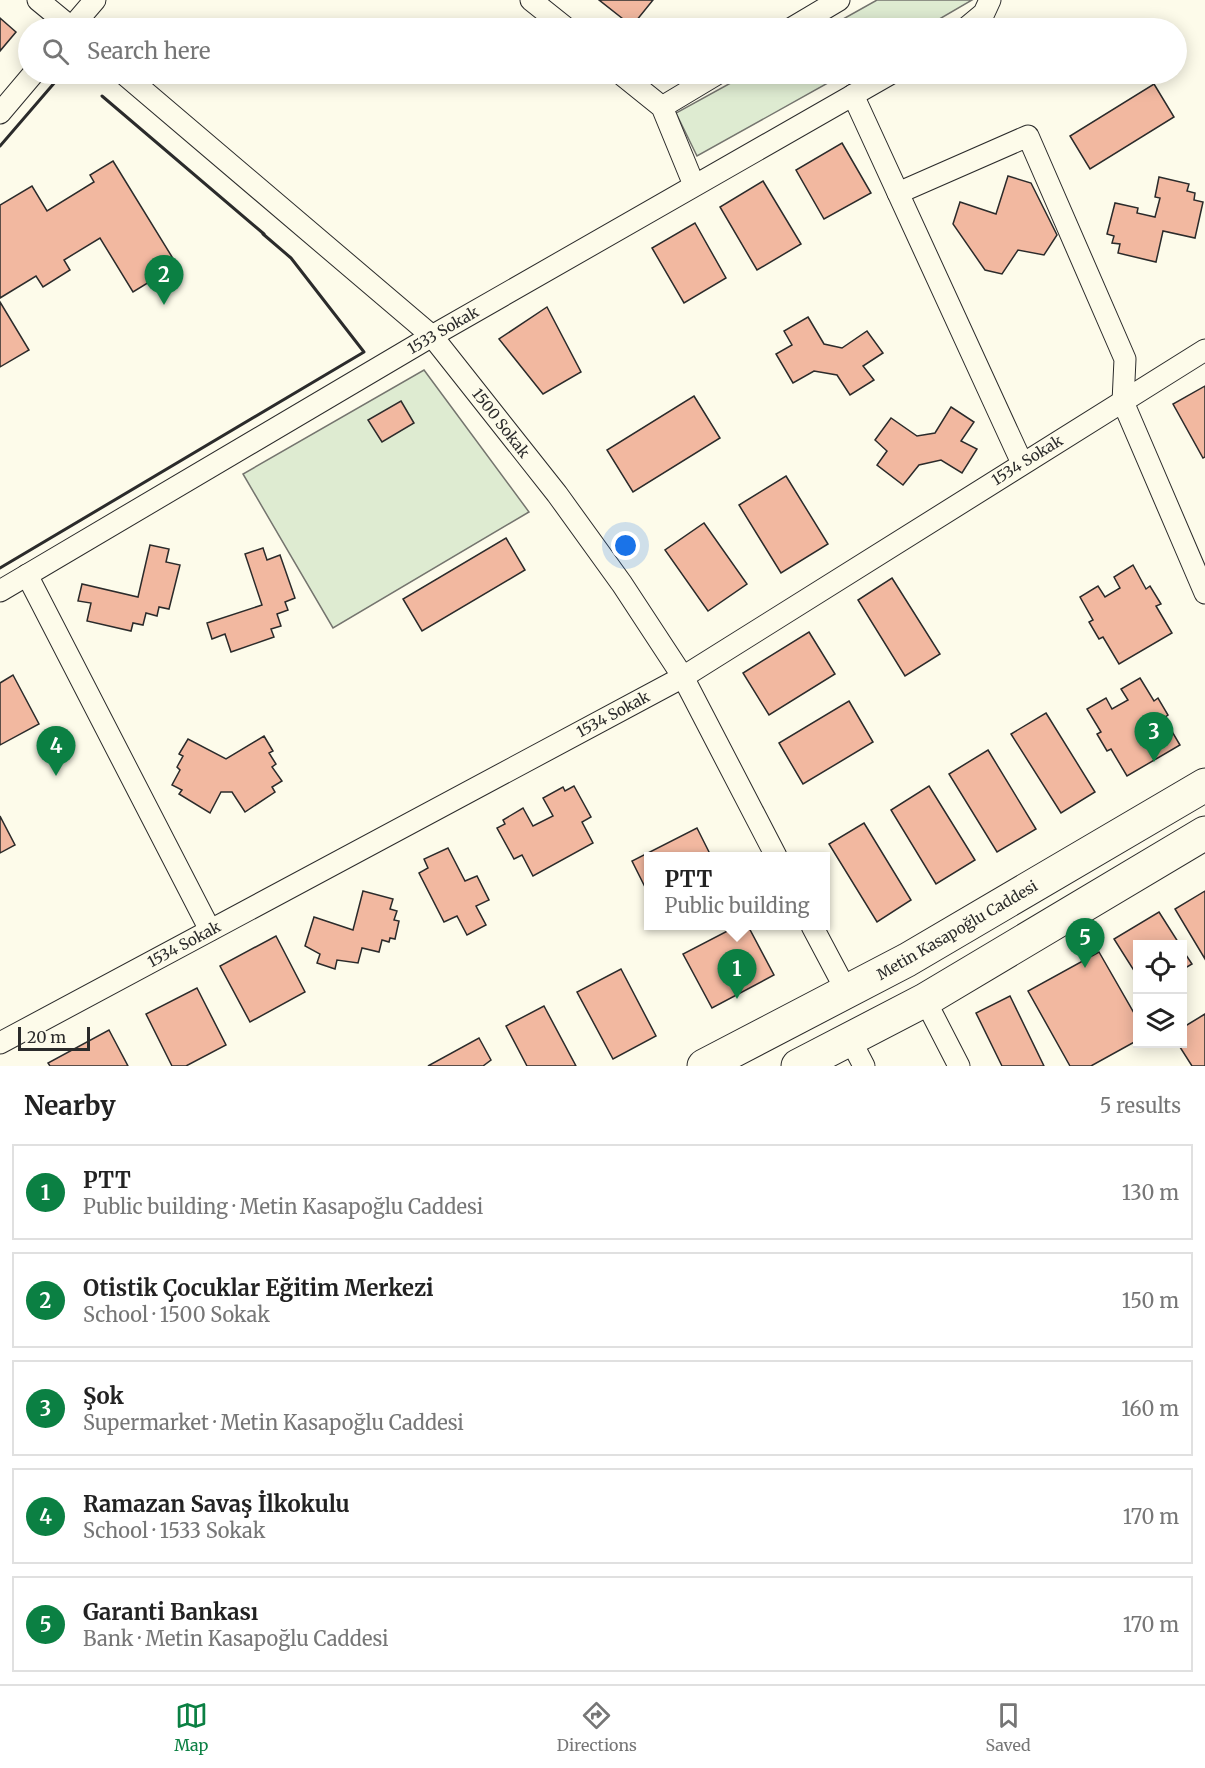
<!DOCTYPE html>
<html lang="en">
<head>
<meta charset="utf-8">
<style>
	body { margin:0; font-family:Merriweather,serif; background:#f2f2f2; color:#222 }
	.controls { position:absolute; right:18px; bottom:18px; display:grid; overflow:hidden; border-radius:0px; box-shadow:0 3px 15px #0003 }
	.controls button { width:54px; height:54px; display:grid; place-items:center; padding:0; border:0; border-bottom:2px solid #e0e0e0; background:#fff; color:#222; font:30px sans-serif }
	.scale { position:absolute; left:18px; bottom:15px; width:72px; box-sizing:border-box; padding-left:6px; border:3px solid #2b2b2b; border-top:0; font-size:16px; line-height:21px; white-space:nowrap; color:#2b2b2b; -webkit-text-stroke:4px #fdfbea; paint-order:stroke }
	.you { position:absolute; left:626px; top:546px; width:21px; height:21px; margin:-15px; border:4px solid #fff; border-radius:50%; background:#1a73e8; box-shadow:0 0 0 9px #1a73e833 }
	.badge { display:grid; place-items:center; width:39px; height:39px; border-radius:50%; background:#0b8043; color:#fff; font-size:20px; font-weight:700 }
	.pin { position:absolute; translate:-50% -50px; filter:drop-shadow(0 2px 3px #0008) }
	.pin::after { content:''; position:absolute; top:32px; width:21px; height:18px; background:inherit; clip-path:polygon(0 0,100% 0,50% 100%) }
	.popup { position:absolute; left:644px; top:852px; width:186px; height:78px; box-sizing:border-box; display:grid; place-content:center; border-radius:0px; background:#fff; filter:drop-shadow(0 2px 4px #0005); font-size:20px; white-space:nowrap; color:#767676 }
	.popup b { font-size:22px; color:#222 }
	.popup::after { content:''; position:absolute; left:50%; top:100%; margin-left:-12px; border:12px solid transparent; border-top-color:#fff }
	.list { margin:0; padding:0; list-style:none }
	h2 { display:flex; justify-content:space-between; align-items:center; height:78px; margin:0; padding:0 24px; font-size:26px }
	h2 small { font-size:20px; font-weight:400; color:#767676 }
	.list li { display:grid; grid-template-columns:39px 1fr auto; gap:18px; align-items:center; box-sizing:border-box; height:96px; margin:0 12px 12px; padding:0 12px; border:2px solid #e0e0e0; border-radius:0px }
	.list b { display:block; font-size:22px; white-space:nowrap }
	.list p { margin:0; font-size:20px; white-space:nowrap; color:#767676 }
	.list em { font-size:20px; font-style:normal; color:#767676 }
	.icon { flex:none; width:33px; height:33px; fill:none; stroke:currentColor; stroke-width:2; stroke-linecap:round; stroke-linejoin:round }
	.map { position:relative; flex:none; width:1205px; height:1066px; overflow:hidden }
	.search { position:absolute; background:#fff; box-shadow:0 3px 15px #0003; left:18px; right:18px; top:18px; height:66px; display:flex; align-items:center; gap:15px; box-sizing:border-box; padding:0 21px; border-radius:33px; color:#767676; font-size:22px }
	.sheet { height:618px; background:#fff }
	nav { display:flex; justify-content:space-around; align-items:center; box-sizing:border-box; height:84px; border-top:2px solid #e0e0e0; background:#fff; font-size:16px; color:#767676 }
	nav a { display:grid; justify-items:center; gap:3px }
	nav .on { color:#0b8043 }
	.map>svg:first-child { display:block }
</style>
</head>
<body>
<div class="map">
<svg width="1205" height="1066" viewBox="0 0 1205 1066">
	<rect width="100%" height="100%" fill="#fdfbea"/>
	<g fill="#deebd1" stroke="#74746e" stroke-width="1.5">
		<path d="M877 0H972L924 28H827Z"/>
		<path d="M747 74H844L697 156 676 113Z"/>
		<path d="M424 370 529 512 333 628 243 474Z"/>
	</g>
	<g fill="#f2b8a0" stroke="#2b2b2b" stroke-width="1.5">
		<path d="M599 0H653L632 26Z"/>
		<path d="M0 18 16 32 0 51Z"/>
		<path d="M1154 84 1174 117 1090 169 1070 136Z"/>
		<path d="M842 143 871 193 824 219 796 170Z"/>
		<path d="M113 161 177 265 133 292 100 238 64 260 70 270 43 287 36 276 0 298V205L32 186 47 211 94 182 90 175Z"/>
		<path d="M1008 176 1031 183 1057 235 1044 255 1018 250 1002 274 985 270 953 224 960 202 996 214Z"/>
		<path d="M1159 177 1189 184 1187 191 1195 193 1194 200 1203 202 1195 238 1163 231 1156 262 1118 253 1120 244 1112 243 1114 236 1107 234 1115 203 1138 208 1137 213 1155 217 1160 198 1155 197Z"/>
		<path d="M763 181 801 244 757 270 720 207Z"/>
		<path d="M695 223 726 278 684 303 652 248Z"/>
		<path d="M0 302 29 350 0 367Z"/>
		<path d="M547 307 581 372 543 394 499 339Z"/>
		<path d="M808 317 824 344 842 348 867 331 883 353 863 366 874 380 850 395 837 375 814 371 793 383 776 354 792 345 784 331Z"/>
		<path d="M1205 386V457L1203 458 1173 404Z"/>
		<path d="M694 396 720 438 633 492 607 450Z"/>
		<path d="M401 401 414 423 382 442 368 420Z"/>
		<path d="M951 407 974 422 961 441 977 449 962 473 941 460 919 465 903 485 877 465 887 451 875 440 891 418 917 436 935 433Z"/>
		<path d="M786 476 828 544 781 573 739 505Z"/>
		<path d="M704 523 747 584 708 611 665 550Z"/>
		<path d="M506 538 525 570 422 631 403 599Z"/>
		<path d="M150 545 169 549 166 562 180 565 169 609 159 607 157 616 146 613 143 625 133 623 131 631 87 621 91 603 78 601 82 584 138 597Z"/>
		<path d="M263 548 267 560 280 555 295 598 285 602 288 610 277 614 281 626 271 629 274 637 231 652 225 634 212 639 207 623 262 605 245 554Z"/>
		<path d="M1133 565 1146 589 1150 586 1161 604 1156 606 1172 633 1119 664 1103 637 1099 639 1089 622 1093 620 1080 597 1098 586 1105 597 1120 588 1114 577Z"/>
		<path d="M892 578 940 654 905 676 858 600Z"/>
		<path d="M809 632 835 674 769 715 743 673Z"/>
		<path d="M13 675 39 724 0 745V683Z"/>
		<path d="M1140 678 1154 701 1158 698 1168 715 1164 718 1180 745 1127 776 1111 749 1107 751 1097 734 1101 732 1087 709 1106 698 1112 709 1128 700 1121 689Z"/>
		<path d="M849 701 873 742 803 784 779 743Z"/>
		<path d="M1046 713 1095 792 1061 813 1011 734Z"/>
		<path d="M264 736 273 751 269 753 276 764 272 767 282 781 272 787 275 792 245 812 232 792H221L210 813 179 794 182 790 172 785 180 770 177 767 183 756 179 754 188 739 226 759Z"/>
		<path d="M988 750 1036 829 997 852 949 774Z"/>
		<path d="M574 786 591 817 582 822 593 843 533 876 522 855 514 859 497 828 505 824 503 820 523 808 533 826 553 816 543 798 563 787 565 791Z"/>
		<path d="M929 786 975 860 936 884 891 810Z"/>
		<path d="M0 816 15 845 0 853Z"/>
		<path d="M864 823 911 900 877 922 829 844Z"/>
		<path d="M697 828 711 856H648V893L632 861Z"/>
		<path d="M448 848 465 881 477 876 489 900 476 906 486 925 467 935 457 916 444 922 419 873 428 868 424 859Z"/>
		<path d="M363 891 393 899 390 909 397 911 394 920 399 921 395 939 390 938 389 942 382 940 379 952 362 948 358 963 337 960 335 969 317 963 320 954 305 946 314 917 353 930Z"/>
		<path d="M1205 891V959L1175 909Z"/>
		<path d="M1159 912 1180 945H1138V977L1114 939Z"/>
		<path d="M737 926H748L774 975 712 1008 683 954Z"/>
		<path d="M276 936 305 992 250 1022 220 966Z"/>
		<path d="M1182 949 1192 964 1182 970Z"/>
		<path d="M1099 952 1138 1020V1040L1091 1066H1070L1028 991Z"/>
		<path d="M621 969 656 1036 613 1059 577 992Z"/>
		<path d="M197 988 226 1045 186 1066H172L146 1014Z"/>
		<path d="M1010 996 1044 1066H1002L976 1013Z"/>
		<path d="M544 1006 576 1066H527L506 1026Z"/>
		<path d="M1205 1014V1066H1192L1178 1044H1182V1028Z"/>
		<path d="M109 1030 128 1066H50L48 1063Z"/>
		<path d="M479 1038 491 1060 483 1066H428Z"/>
	</g>
	<g fill="none" stroke-linecap="round" stroke-linejoin="round">
		<g stroke="#2b2b2b" stroke-width="23">
			<g id="street">
				<path d="M38 0 72 28"/>
				<path d="M531 0 566 28"/>
				<path d="M71 28 95 0"/>
				<path d="M792 28 839 0"/>
				<path d="M966 28 984 13 990 0"/>
				<path d="M124 74 432 336 557 494 622 584 683 677 776 856"/>
				<path d="M621 74 662 107 694 185"/>
				<path d="M853 95 1022 463"/>
				<path d="M662 107 717 74"/>
				<path d="M0 113 33 74"/>
				<path d="M898 193 1028 136 1125 359 1123 402 1205 593"/>
				<path d="M27 575 210 930"/>
				<path d="M0 591 432 336 890 74"/>
				<path d="M812 926 847 992"/>
				<path d="M925 1000 959 1066"/>
				<path d="M850 1039 864 1066"/>
				<path d="M0 1043 683 677 1205 350"/>
			</g>
		</g>
		<g stroke="#2b2b2b" stroke-width="35">
			<g id="primary">
				<path d="M704 1066 907 960 1205 785"/>
				<path d="M798 1066 925 1000 1205 833"/>
			</g>
		</g>
		<use href="#street" stroke="#fdfbea" stroke-width="21"/>
		<use href="#primary" stroke="#fdfbea" stroke-width="33"/>
		<g stroke="#2b2b2b" stroke-width="3">
			<path d="M76 74 84 80"/>
			<path d="M102 96 264 234"/>
			<path d="M0 146 62 74"/>
			<path d="M0 568 364 352 291 258 263 234"/>
		</g>
	</g>
	<g text-anchor="middle" dominant-baseline="central" stroke-width="4.5" stroke-linejoin="round" paint-order="stroke">
		<g font-size="15" fill="#2b2b2b" stroke="#fdfbea">
			<text transform="translate(443 330) rotate(-30)">1533 Sokak</text>
			<text transform="translate(501 423) rotate(52)">1500 Sokak</text>
			<text transform="translate(1027 460) rotate(-32)">1534 Sokak</text>
			<text transform="translate(613 714) rotate(-28)">1534 Sokak</text>
			<text transform="translate(957 930) rotate(-30)">Metin Kasapoğlu Caddesi</text>
			<text transform="translate(184 944) rotate(-28)">1534 Sokak</text>
		</g>
	</g>
</svg>
<div class="controls">
<button><svg class="icon" aria-label="locate" viewBox="0 0 24 24"><circle cx="12" cy="12" r="6"/><path d="M12 2v4M12 18v4M2 12h4M18 12h4"/></svg></button>
<button><svg class="icon" aria-label="layers" viewBox="0 0 24 24"><path d="M12 4l9 5-9 5-9-5zM3 14l9 5 9-5"/></svg></button>
</div>
<div class="scale">20 m</div>
<div class="you"></div>
<div class="pin badge" style="left:737px;top:999px">1</div>
<div class="popup"><b>PTT</b>Public building</div>
<div class="pin badge" style="left:164px;top:305px">2</div>
<div class="pin badge" style="left:1154px;top:762px">3</div>
<div class="pin badge" style="left:56px;top:776px">4</div>
<div class="pin badge" style="left:1085px;top:968px">5</div>
<div class="search"><svg class="icon" aria-label="search" viewBox="0 0 24 24"><circle cx="10" cy="10" r="6"/><path d="M15 15l6 6"/></svg>Search here</div>
</div>
<section class="sheet">
<h2>Nearby<small>5 results</small></h2>
<ul class="list">
<li><span class="badge">1</span><div><b>PTT</b><p>Public building · Metin Kasapoğlu Caddesi</p></div><em>130 m</em></li>
<li><span class="badge">2</span><div><b>Otistik Çocuklar Eğitim Merkezi</b><p>School · 1500 Sokak</p></div><em>150 m</em></li>
<li><span class="badge">3</span><div><b>Şok</b><p>Supermarket · Metin Kasapoğlu Caddesi</p></div><em>160 m</em></li>
<li><span class="badge">4</span><div><b>Ramazan Savaş İlkokulu</b><p>School · 1533 Sokak</p></div><em>170 m</em></li>
<li><span class="badge">5</span><div><b>Garanti Bankası</b><p>Bank · Metin Kasapoğlu Caddesi</p></div><em>170 m</em></li>
</ul>
</section>
<nav>
<a class="on"><svg class="icon" aria-label="map" viewBox="0 0 24 24"><path d="M3 6l6-2 6 2 6-2v14l-6 2-6-2-6 2zM9 4v14M15 6v14"/></svg>Map</a>
<a><svg class="icon" aria-label="directions" viewBox="0 0 24 24"><path d="M12 3l9 9-9 9-9-9zM9 14v-3h6M13 9l2 2-2 2"/></svg>Directions</a>
<a><svg class="icon" aria-label="saved" viewBox="0 0 24 24"><path d="M7 4h10v16l-5-4-5 4z"/></svg>Saved</a>
</nav>
</body>
</html>
